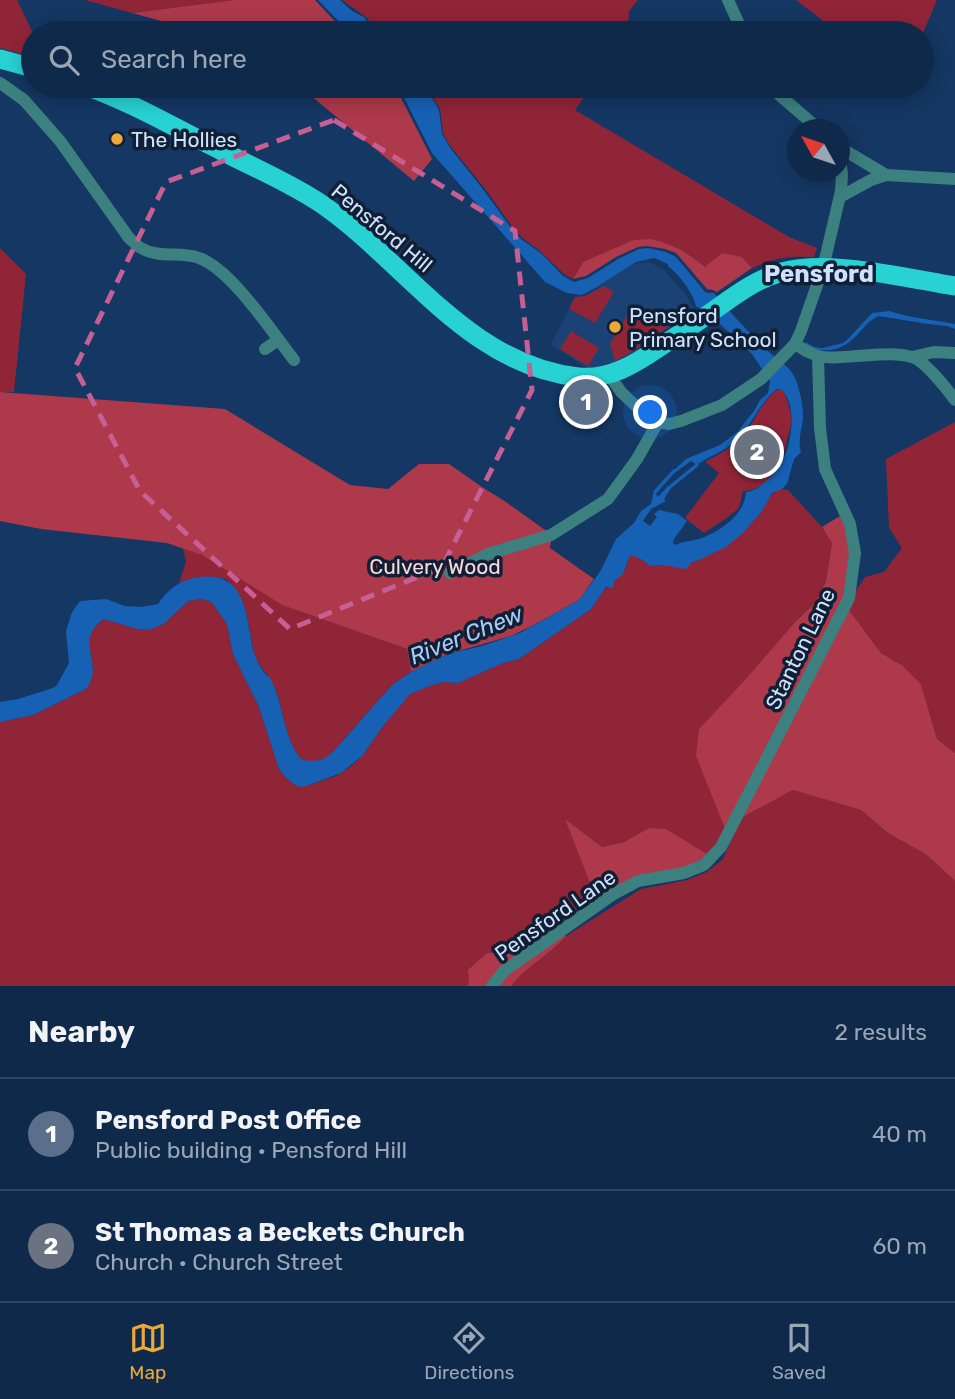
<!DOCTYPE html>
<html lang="en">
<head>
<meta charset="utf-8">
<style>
	body { margin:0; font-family:Rubik,sans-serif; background:#1d3554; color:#f1f3f6 }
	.compass { position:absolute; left:787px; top:119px; width:63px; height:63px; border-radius:50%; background:#0f294a; box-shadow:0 4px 18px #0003; rotate:310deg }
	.you { position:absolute; left:651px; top:413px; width:24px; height:24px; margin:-18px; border:5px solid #fff; border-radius:50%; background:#1a73e8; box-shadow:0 0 0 10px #1a73e833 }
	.badge { display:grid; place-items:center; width:46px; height:46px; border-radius:50%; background:#eca93a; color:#fff; font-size:23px; font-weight:700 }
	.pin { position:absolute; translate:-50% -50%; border:4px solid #fff; box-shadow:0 2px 7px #0006 }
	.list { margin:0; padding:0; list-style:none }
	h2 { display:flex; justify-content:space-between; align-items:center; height:91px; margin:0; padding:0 28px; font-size:30px }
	h2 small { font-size:23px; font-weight:400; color:#9ba6b5 }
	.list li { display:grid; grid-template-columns:46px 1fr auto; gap:21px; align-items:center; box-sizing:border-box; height:112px; padding:0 28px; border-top:2px solid #2f4562 }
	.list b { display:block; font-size:26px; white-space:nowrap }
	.list p { margin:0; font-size:23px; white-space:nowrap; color:#9ba6b5 }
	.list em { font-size:23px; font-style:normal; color:#9ba6b5 }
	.icon { flex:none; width:38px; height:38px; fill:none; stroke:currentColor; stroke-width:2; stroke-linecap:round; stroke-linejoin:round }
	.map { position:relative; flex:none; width:955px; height:986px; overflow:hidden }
	.search { position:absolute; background:#0f294a; box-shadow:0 4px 18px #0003; left:21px; right:21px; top:21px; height:77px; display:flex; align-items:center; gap:18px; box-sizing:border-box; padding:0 24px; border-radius:38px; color:#9ba6b5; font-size:26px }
	.sheet { height:315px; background:#0f294a }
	nav { display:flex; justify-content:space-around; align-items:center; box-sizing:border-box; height:98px; border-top:2px solid #2f4562; background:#0f294a; font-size:19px; color:#9ba6b5 }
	nav a { display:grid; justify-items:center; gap:4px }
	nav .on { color:#eca93a }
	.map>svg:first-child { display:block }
</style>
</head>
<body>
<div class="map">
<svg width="955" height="986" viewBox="0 0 955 986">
	<rect width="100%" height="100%" fill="#143763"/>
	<path fill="#1a4274" d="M649 262 664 270 683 291 695 309 632 354 610 365 588 369 551 344 575 297 585 296 633 264Z"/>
	<g fill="#902538">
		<path d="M0 0H17L33 33V57L0 48Z"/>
		<path d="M85 0H236L132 13Z"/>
		<path d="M342 0H638L629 11 628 33H378L367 18Z"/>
		<path d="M796 0H937L922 35V33H888L867 26 864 33H839Z"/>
		<path d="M426 86H592L575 110 789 237 817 248 814 257C787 256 776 258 752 268L742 257 705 267 691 256 651 239 583 262 573 279 564 274 540 251 521 237 513 228 486 190 451 147 443 134 440 109Z"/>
		<path d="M0 248 26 274 14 392H0Z"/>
		<path d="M604 286 614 292 595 323 569 309 575 297 585 296Z"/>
		<path d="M631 309 655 325 664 315 675 322 632 352 615 361 610 344Z"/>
		<path d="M571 331 599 348 588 366 560 349Z"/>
		<path d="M777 390H781L784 392C787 400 791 410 791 419 792 424 790 430 788 436 784 459 771 490 743 491L739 508 728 517 704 533 685 518 719 473 705 462C718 455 733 447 743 436 755 421 762 401 777 390Z"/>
		<path d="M955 422V753L937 739 921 684 903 666 881 653 846 606 865 577 884 572 902 548 889 528 886 459Z"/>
		<path d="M779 489 788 490 822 527 832 542 826 581 817 601 795 622 743 683 699 730 717 806 726 831 710 856 649 828 624 842 602 847 566 820 595 896 546 932 504 952 487 953 467 986H0V722L33 715 86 689 93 668 89 645 91 631 104 619 137 629 148 630 164 624 188 601 200 599 209 601 213 604 227 624 233 654 259 707 279 769 284 776 295 785H309L336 776 350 767 362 756 383 726 409 694 432 685 444 682 458 683 503 663 519 659 591 609 604 590 614 582 627 565 630 554 641 559 650 566C697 563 724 556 755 518 757 515 760 513 762 510 768 502 769 494 779 489Z"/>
		<path d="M183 548 203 555 282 605 407 649 411 672 392 685 329 756C320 762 310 763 301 759 282 736 285 704 270 679 265 670 256 663 254 652 247 622 250 604 226 579 208 576 195 576 179 583L186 562Z"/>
		<path d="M793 790 861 810 888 833 927 855 955 881V986H511C526 966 550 955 566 936L641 889 687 880 707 872 723 859 741 818Z"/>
	</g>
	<g fill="#ad394b">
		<path d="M235 0H315L346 33H206L132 13Z"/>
		<path d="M299 86H395L432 159 414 181Z"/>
		<path d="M651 239C674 245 687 252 705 267L722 253 742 257 752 268 717 292 713 290 707 289 676 253 665 249 647 246 638 247 616 257 586 276 573 279 583 262 634 240Z"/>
		<path d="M0 392 225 409 350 485 388 489 419 464H449L482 487 506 502 552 535 550 548 594 579 579 600 532 626 511 636 448 654 411 672 407 649 282 605 202 555 167 543 41 529 0 521Z"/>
		<path d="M840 516 847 525 852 553 848 598 726 831 696 756 699 729 745 680 795 622 817 601 826 581 832 543 822 527Z"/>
		<path d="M846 606 881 653 903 666 921 684 937 739 955 753V881L927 855 888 833 861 810 793 790 741 818Z"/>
		<path d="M565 819 602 847 624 842 649 828 666 829 710 856 702 863 611 893 595 896Z"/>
		<path d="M546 932 566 936C550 955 526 966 511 986H467L469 982 468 970 487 953 504 952Z"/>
	</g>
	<g fill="#1761b5">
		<path d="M318 0H340L352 11 364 17 376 33H350Z"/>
		<path d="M398 86H425L439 110 442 134 451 149 482 188 511 228 521 239 542 254 563 276 574 282 588 278 618 259 639 249 648 248 666 252 676 257 705 292 708 293H714C731 314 750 333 769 352 781 363 792 367 797 383 800 392 803 405 803 415 803 428 797 439 801 452L794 459 787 484 782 489 772 493 762 511 743 533 726 547 697 561H693L686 569 663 565 650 566 641 559 630 555 623 574 614 581V586L612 588 606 587 604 590 591 609 519 659 503 663 458 683 444 682 432 685 410 694 383 726 362 756 341 773 309 785 302 787 295 785 284 776 279 769 259 707 233 654 227 624 213 604 209 601 200 599 188 601 164 624 148 630 137 629 104 619C72 641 106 664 86 689L33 715 0 722V702L18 699 53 688 57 685 69 663 66 631 72 612 80 601 106 599 125 606 141 607 158 604C169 588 181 579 201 577 249 571 246 623 254 653 256 659 260 667 264 672 268 678 268 674 271 680 284 705 283 737 301 759 313 763 323 761 332 753L392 685 411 672 448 654 482 646 520 633 579 600 600 572 616 539 634 523 641 511 651 504 654 491 658 497 668 486 671 488 664 499 666 501 651 509 643 521 650 526 657 517 654 514 659 510 678 514 687 521 674 539 673 543 675 545C683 541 693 541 702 538 721 531 745 514 746 492 755 491 759 487 765 482 769 478 774 474 777 470 791 451 799 408 782 390L777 389C759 403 752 426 735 441 724 452 709 456 697 465L691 461 676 472 673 471 686 459 720 445 737 432 754 411 760 400 768 393 770 381 752 354 720 324 696 306C692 291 680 276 668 266V264L654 258 636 262 597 287 582 295 567 293 545 282 432 153Z"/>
		<path d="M889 311 907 316 955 324V329L947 326 928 324 879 316C867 321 862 331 853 339 838 352 822 354 805 344L806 342 814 347 823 348 843 343 849 338 872 313Z"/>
	</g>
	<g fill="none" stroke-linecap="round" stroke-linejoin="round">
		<g stroke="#1761b5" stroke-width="3.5">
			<path d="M670 487 697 465"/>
			<path d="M655 492 674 471"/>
		</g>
		<g stroke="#3d8080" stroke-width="12">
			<path d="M728 0 743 33"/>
			<path d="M0 83 24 100 60 141 129 238C133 241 137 246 141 248 159 259 181 251 199 258 231 269 272 332 294 360"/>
			<path d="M772 86 777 93 820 130"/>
			<path d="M839 147 886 175 955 179"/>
			<path d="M840 197 871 180 886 175"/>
			<path d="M265 349 278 340"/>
			<path d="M818 356C831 359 843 357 857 356 875 355 895 352 912 357 925 361 947 389 955 400"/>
			<path d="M912 357 934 352 955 353"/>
			<path d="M609 375 621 392 640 410 658 422 669 424 681 421 722 405 761 379 795 344 801 331 823 268 841 191 842 174 839 153"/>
			<path d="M450 573 488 554 551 535 608 499 637 459 658 422"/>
			<path d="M492 986 504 971 612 895 638 881 684 873 704 865 721 847 849 598 855 553 850 524 825 469 820 428 818 356 806 351 795 344"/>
		</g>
		<g stroke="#28d2d3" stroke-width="19">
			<path d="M0 59 33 68"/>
			<path d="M86 86C133 103 175 128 220 150 254 168 291 183 323 205 406 263 469 365 578 377 610 380 635 364 660 347 678 335 696 323 713 311 734 296 756 279 782 272 829 259 906 278 955 286"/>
		</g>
	</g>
	<path fill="none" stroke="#c65f94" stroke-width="5" stroke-dasharray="14 9" stroke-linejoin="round" d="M334 120 515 231 532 390 442 567 290 629 140 491 75 368 166 182Z"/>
	<g fill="#eca93a" stroke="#101f33" stroke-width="2.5">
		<circle cx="117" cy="139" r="7"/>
		<circle cx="615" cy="327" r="7"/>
	</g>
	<g text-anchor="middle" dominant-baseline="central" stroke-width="7" stroke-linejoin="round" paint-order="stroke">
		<g font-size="21" fill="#cee2fd" stroke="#101f33" text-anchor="start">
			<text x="131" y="139">The Hollies</text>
			<text x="629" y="315">Pensford<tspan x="629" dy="24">Primary School</tspan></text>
		</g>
		<g font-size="21" fill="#cee2fd" stroke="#101f33">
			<text transform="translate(382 228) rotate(40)">Pensford Hill</text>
			<text transform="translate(800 649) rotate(-64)">Stanton Lane</text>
			<text transform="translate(555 915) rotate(-35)">Pensford Lane</text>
		</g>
		<g font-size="21" fill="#f8d8d9" stroke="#101f33">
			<text x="435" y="566">Culvery Wood</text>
		</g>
		<g font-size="23" font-style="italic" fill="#a9caf6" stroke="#101f33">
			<text transform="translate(466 635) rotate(-22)">River Chew</text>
		</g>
		<g font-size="24" font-weight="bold" fill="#cee2fd" stroke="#101f33">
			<text x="819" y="274">Pensford</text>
		</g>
	</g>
</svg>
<svg class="compass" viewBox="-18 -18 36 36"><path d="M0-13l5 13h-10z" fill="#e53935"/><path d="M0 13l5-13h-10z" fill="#9ba6b5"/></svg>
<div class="you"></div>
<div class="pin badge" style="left:586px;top:402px;background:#5c6f8a">1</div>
<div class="pin badge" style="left:757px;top:452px;background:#6b7280">2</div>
<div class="search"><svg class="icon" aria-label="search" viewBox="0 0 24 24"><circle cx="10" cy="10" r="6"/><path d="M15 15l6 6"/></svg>Search here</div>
</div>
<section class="sheet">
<h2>Nearby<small>2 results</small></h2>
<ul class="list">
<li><span class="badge" style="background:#5c6f8a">1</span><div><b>Pensford Post Office</b><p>Public building · Pensford Hill</p></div><em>40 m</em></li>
<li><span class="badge" style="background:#6b7280">2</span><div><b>St Thomas a Beckets Church</b><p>Church · Church Street</p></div><em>60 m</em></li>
</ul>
</section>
<nav>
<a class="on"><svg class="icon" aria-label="map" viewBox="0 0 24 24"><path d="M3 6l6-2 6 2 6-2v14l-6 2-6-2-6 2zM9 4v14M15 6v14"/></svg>Map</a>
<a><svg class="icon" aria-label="directions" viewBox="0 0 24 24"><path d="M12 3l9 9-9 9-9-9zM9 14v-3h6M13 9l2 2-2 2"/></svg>Directions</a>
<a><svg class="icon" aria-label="saved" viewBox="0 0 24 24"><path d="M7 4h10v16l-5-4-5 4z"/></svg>Saved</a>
</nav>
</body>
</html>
